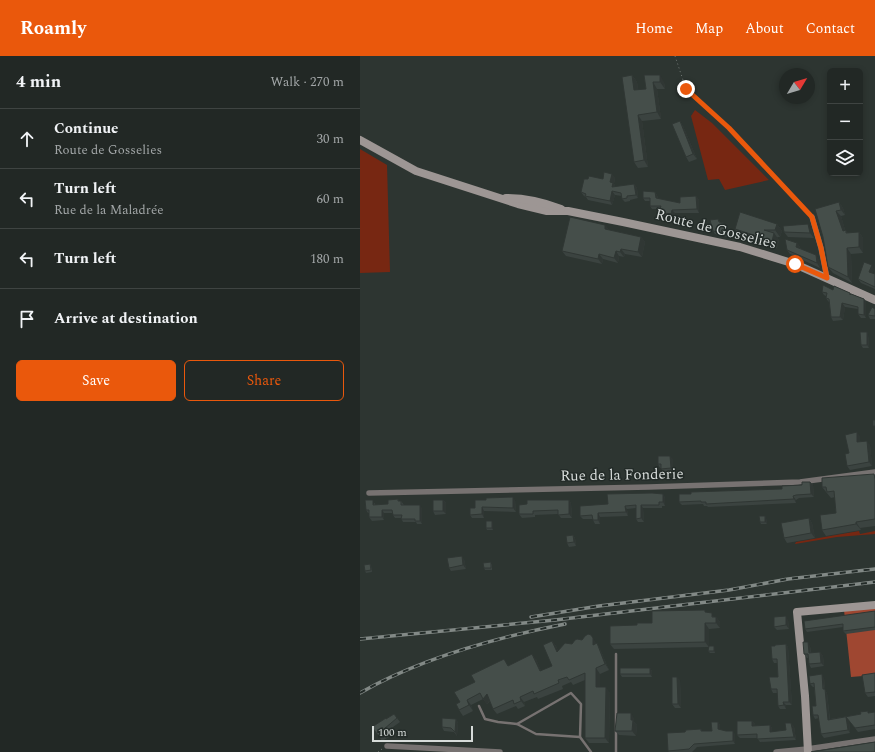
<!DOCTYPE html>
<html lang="en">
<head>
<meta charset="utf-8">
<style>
	body { margin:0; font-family:Spectral,serif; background:#2a302d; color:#f1f3f6 }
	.controls { position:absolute; right:12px; top:12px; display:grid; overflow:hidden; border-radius:6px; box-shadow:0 2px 6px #0003 }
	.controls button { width:36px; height:36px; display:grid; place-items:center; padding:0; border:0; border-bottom:1px solid #3f4442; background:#222825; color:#f1f3f6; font:20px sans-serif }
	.compass { position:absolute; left:419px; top:12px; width:36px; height:36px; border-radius:50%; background:#222825; box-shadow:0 2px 6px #0003; rotate:52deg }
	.scale { position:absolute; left:12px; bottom:10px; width:101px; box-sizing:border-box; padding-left:4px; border:2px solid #d6dbd9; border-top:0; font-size:11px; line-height:14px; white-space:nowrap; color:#d6dbd9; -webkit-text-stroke:3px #232b28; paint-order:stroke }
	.stop { position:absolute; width:12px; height:12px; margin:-9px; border:3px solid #ea580c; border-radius:50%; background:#fff }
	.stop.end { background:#ea580c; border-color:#fff; box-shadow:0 1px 4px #0008 }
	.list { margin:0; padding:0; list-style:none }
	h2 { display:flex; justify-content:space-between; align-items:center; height:52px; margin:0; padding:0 16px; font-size:17px }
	h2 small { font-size:13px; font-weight:400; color:#a2a6a7 }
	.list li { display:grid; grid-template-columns:26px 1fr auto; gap:12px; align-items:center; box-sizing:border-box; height:60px; padding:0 16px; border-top:1px solid #3f4442 }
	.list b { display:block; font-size:15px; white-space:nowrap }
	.list p { margin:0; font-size:13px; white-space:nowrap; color:#a2a6a7 }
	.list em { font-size:13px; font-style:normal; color:#a2a6a7 }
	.actions { display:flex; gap:8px; padding:12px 16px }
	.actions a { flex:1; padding:9px 0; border:1px solid #ea580c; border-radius:6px; text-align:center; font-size:14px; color:#ea580c }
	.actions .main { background:#ea580c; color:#fff }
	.icon { flex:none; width:22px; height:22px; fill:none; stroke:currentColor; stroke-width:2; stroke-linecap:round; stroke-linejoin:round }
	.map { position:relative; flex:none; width:515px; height:696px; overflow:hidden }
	header { display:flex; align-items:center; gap:24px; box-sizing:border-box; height:56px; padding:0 20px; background:#ea580c; color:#fff }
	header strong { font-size:19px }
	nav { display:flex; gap:22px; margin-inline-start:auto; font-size:14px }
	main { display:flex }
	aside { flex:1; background:#222825 }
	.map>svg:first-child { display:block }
</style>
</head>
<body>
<header>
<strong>Roamly</strong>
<nav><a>Home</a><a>Map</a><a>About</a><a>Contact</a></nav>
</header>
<main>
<aside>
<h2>4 min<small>Walk · 270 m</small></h2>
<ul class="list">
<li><svg class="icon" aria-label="ahead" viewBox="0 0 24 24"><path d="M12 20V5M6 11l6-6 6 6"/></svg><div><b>Continue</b><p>Route de Gosselies</p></div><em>30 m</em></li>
<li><svg class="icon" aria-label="left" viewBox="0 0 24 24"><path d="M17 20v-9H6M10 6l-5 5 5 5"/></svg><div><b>Turn left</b><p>Rue de la Maladrée</p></div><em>60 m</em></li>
<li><svg class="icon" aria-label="left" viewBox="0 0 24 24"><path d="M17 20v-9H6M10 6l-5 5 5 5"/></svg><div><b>Turn left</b></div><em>180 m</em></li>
<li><svg class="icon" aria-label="arrive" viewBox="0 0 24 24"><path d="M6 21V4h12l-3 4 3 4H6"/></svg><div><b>Arrive at destination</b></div></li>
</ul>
<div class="actions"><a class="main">Save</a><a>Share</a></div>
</aside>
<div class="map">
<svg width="515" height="696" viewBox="0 0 515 696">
	<rect width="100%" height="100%" fill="#2d3531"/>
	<g fill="#772712">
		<path d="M335 54 352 67 409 124 365 134 359 123 348 124 331 60Z"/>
		<path d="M0 93 27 109 30 216 0 217Z"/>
		<path d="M499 475 500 478 515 475V478L477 481 435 488 436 486Z"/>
	</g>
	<path fill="#9f4731" d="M515 552V619L491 621 484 554Z"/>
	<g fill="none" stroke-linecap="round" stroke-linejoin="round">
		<g stroke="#727976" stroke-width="1" stroke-dasharray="1 3" stroke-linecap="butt">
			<path d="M315 0 326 33 369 72 448 157"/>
			<path d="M18 696 22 693"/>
		</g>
		<g stroke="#777271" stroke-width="2.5">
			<path d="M119 650 125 663 138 666 157 668 176 678 220 681 231 696"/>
			<path d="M157 668 211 637 221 648 220 681"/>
			<path d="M256 696V598"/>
		</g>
		<g stroke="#777271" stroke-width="5.5">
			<path d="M452 161 461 192 467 222"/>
			<path d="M9 437 289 431 440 426 515 416"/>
			<path d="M27 690 140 696"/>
			<path d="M416 696 447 693 515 683"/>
		</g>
		<g stroke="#9d9694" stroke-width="8">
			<path d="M0 84 56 115 158 148 187 155H208L263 166 380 191 435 208 515 244"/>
			<path d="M146 142C166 142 183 146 201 153"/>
			<path d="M448 696 445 640 437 556 515 549"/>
		</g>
		<g stroke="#828986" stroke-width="3.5">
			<g id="rail">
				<path d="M171 561 239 550 369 534 428 523 515 513"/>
				<path d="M0 583 195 564 515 526"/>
				<path d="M0 637C59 603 139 581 205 568"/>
			</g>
		</g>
		<use href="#rail" stroke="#232b28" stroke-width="2" stroke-dasharray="6" stroke-linecap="butt"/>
	</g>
	<g fill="#3b4340">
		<path d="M272 19 277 26 278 34 286 33 284 19 304 26 305 33H297L301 63 282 65 288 111 278 112 274 106Z"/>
		<path d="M320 65 323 70 337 103 329 106 326 101Z"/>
		<path d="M255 121 254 128 256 131 274 128 277 132 278 142 270 144V145L265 146 262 143V140L255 139 252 149 228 144 226 141 224 140 221 136 228 123H243Z"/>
		<path d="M295 136 297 139 298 143 320 147 336 140 339 144V157H315L314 162 302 159 299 156 300 153H292L290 150V145H285L283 142Z"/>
		<path d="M479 146 483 152 485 159 481 160 485 174 488 177 499 176 503 182V197L491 198 492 227 473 217 468 211 463 181Z"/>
		<path d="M358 163 360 166 364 167 367 170 371 182 355 178 353 175Z"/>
		<path d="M417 168 422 175 420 181H417L419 184 417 192 380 180 375 173Z"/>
		<path d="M245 169 249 174 281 181 285 186 282 201 265 198 264 201 259 200 258 207 243 203 242 208 206 200 202 195Z"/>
		<path d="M451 173 454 182 428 181 424 176Z"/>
		<path d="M437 187 440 191V192L459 204 460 212 430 198 427 194Z"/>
		<path d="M514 213 512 217 515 218V233L501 227 498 223Z"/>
		<path d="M473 234 491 238 504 243 506 247V262H501L498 258V253L485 251 483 264 473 265 471 261 469 246 468 245 466 242V240L464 239 462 236Z"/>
		<path d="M515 253V263H510L508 259Z"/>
		<path d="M507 276 508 278 509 292H503L501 289Z"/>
		<path d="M500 380V385L510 389 512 410 490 414 487 410 489 397Z"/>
		<path d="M313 403V416H303L301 412H300L298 408Z"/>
		<path d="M515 419V470L500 472 501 474 466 480 462 474 476 457 475 441 471 442 462 431Z"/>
		<path d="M450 426 453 429 454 441 439 442 436 444V447L348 451 347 450H344L343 448 322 449 319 446 331 438 422 433Z"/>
		<path d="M303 438 305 442V450H302V452H283L284 466H278L276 463V452L267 453 268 460 240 461V468H235L233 464V463H223L220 460 248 448Z"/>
		<path d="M38 443 39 445H41L44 449 62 452V468H57L56 466H43L41 462H35L33 459V457H24V464L12 465 9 461V457H8L6 454 15 447V449L28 448Z"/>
		<path d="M83 444 86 447V458L75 459 73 455Z"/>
		<path d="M155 444 156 456 124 455V462H112L110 459 115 452Z"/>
		<path d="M209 444 211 447 212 462H201L198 458 175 459V461L162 462 159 458 167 448Z"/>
		<path d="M405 460 406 462 407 468H401L400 466Z"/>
		<path d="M449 462 452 467 455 482 427 487 424 482Z"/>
		<path d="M133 467V474H127L126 472Z"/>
		<path d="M213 479 215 482 216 490 209 491 207 487Z"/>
		<path d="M104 503 106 513 91 515 89 512Z"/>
		<path d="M10 508 11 510 12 516 6 517 5 515Z"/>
		<path d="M132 508V514H125L124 512Z"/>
		<path d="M515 555V574L486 578 483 575V571L447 576 445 573Z"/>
		<path d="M346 556 354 561H356L360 566V572L349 573V590L355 592V597H350L348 595 349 591 254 593 250 588 277 569 292 567Z"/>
		<path d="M428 564 429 573 417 574 414 571Z"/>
		<path d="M222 584 237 587 240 593 249 614 240 618V631L250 637 249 687H229L225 682V624L213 629 211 626 202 630 203 633 178 643 177 641 164 646 165 650 158 653 156 650 137 658 133 653 130 645 127 648 123 643 111 649 113 655 103 660 99 654 100 646 149 609 176 603 181 615 192 610V585L196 590 198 595 212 588Z"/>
		<path d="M426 588 428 591 432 649H426V653H420L418 650V637H413L411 633 418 621 417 607H414L412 603Z"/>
		<path d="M450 590 451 597 460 596 463 600 464 610 451 612 449 608 448 602H447L444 598Z"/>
		<path d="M290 612 292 615V621H262L260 618Z"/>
		<path d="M515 617V640L508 641 505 637Z"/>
		<path d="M464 622 465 634 467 637 470 663 515 656V673L498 676 489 664 490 677 464 682 461 678 459 662 455 663 453 659 456 650 454 631H453L450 628Z"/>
		<path d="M320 624 321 652H315L312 648Z"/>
		<path d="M34 658 40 666 26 676 29 681 22 685 12 671Z"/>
		<path d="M274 662V666L277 669 276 680 259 679 255 675Z"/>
		<path d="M96 663 98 667 97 680 94 676 84 675 82 671Z"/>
		<path d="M392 665 395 668V670L410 669 412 672V676L426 674 434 670 436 684 400 686 397 682H380L377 679Z"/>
		<path d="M358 666 360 669V674L375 678V688L337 691 332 696H309L308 695 325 676 341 673 342 675H352Z"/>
	</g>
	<g fill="#303734">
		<path d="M272 19 277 26 279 41 274 34Z"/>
		<path d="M300 19 304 26 305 33 300 26Z"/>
		<path d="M293 26 297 33 301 63 297 56Z"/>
		<path d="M278 59 282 65 288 111 284 104Z"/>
		<path d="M320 65 323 70 337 103 333 98Z"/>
		<path d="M252 118 255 121 254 128 256 131H252L250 126Z"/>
		<path d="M274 128 277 132 278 142 276 139Z"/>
		<path d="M252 135 255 139 252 149 250 145Z"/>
		<path d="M295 136 297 139 298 146 296 142Z"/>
		<path d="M336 140 339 144V157L337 153Z"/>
		<path d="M479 146 483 152 485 159 481 154Z"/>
		<path d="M312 154 315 157 314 162 311 158Z"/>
		<path d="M476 155 481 160 487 181 483 175Z"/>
		<path d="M364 167 367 170 371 182 369 178Z"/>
		<path d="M417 168 422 175 420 181 415 174Z"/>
		<path d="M448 168 451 173 454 182 450 177Z"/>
		<path d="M245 169 249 174 245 173Z"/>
		<path d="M499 176 503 182V197L499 191Z"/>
		<path d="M414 177 419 184 417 192 412 185Z"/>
		<path d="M281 181 285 186 282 201 278 196Z"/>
		<path d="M437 187 440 191 439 195 436 191Z"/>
		<path d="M487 192 491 198 492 227 488 221Z"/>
		<path d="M261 193 265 198 264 201 260 196Z"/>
		<path d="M256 195 259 200 258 207 254 202Z"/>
		<path d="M239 198 243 203 242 208 238 203Z"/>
		<path d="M456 199 459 204 460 212 457 207Z"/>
		<path d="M512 209 514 213 511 219 509 216Z"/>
		<path d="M504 243 506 247V262L504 259Z"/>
		<path d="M482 247 485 251 483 264 480 261Z"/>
		<path d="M507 276 508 278 509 292 507 289Z"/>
		<path d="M497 376 500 380V390L497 386Z"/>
		<path d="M507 385 510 389 512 410 509 406Z"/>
		<path d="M310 400 313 403V416L311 412Z"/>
		<path d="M450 426 453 429 454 441 451 438Z"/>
		<path d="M303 438 305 442V450L303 446Z"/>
		<path d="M433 440 436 444V447L434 443Z"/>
		<path d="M153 441 155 444 156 456 153 452Z"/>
		<path d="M83 444 86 447V458L83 455Z"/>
		<path d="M209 444 211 447 212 462 209 458Z"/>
		<path d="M60 449 62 452V468L60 465Z"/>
		<path d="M281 449 283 452 284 466 281 462Z"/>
		<path d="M265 450 267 453 268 460 266 456Z"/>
		<path d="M122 451 124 455V462L122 458Z"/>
		<path d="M22 454 24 457V464L22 461Z"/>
		<path d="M238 457 240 461V468L238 464Z"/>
		<path d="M405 460 406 462 407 468 405 466Z"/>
		<path d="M449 462 452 467 455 482 451 477Z"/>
		<path d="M132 465 133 467V474L132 472Z"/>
		<path d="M496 466 500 472 501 474 496 468Z"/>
		<path d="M213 479 215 482 216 490 214 486Z"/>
		<path d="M102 500 104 503 106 513 103 509Z"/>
		<path d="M426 560 428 564 429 573 426 569Z"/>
		<path d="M356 561 360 566V572L356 567Z"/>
		<path d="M345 567 349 573V591L345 586Z"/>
		<path d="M233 582 240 593 249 614 233 589Z"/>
		<path d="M192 585 196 590 201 601 197 596Z"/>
		<path d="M448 586 450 590 451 601 449 597Z"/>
		<path d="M426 588 428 591 432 649 429 646Z"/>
		<path d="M354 590 355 592V597L354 595Z"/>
		<path d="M460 596 463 600 464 610 461 607Z"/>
		<path d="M172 598 176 603 184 621 180 615Z"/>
		<path d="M236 612 240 618V637L236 631Z"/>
		<path d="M290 612 292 615V621L290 618Z"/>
		<path d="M462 618 464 622 465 634 467 637 470 667 468 664Z"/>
		<path d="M317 621 320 624 321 652 318 648Z"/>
		<path d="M246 631 250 637 249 687 245 682Z"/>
		<path d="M127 638 130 644 127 648 123 643Z"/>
		<path d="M160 641 164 646 165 650 161 645Z"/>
		<path d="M107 644 111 649 113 655 109 649Z"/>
		<path d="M423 646 426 649V653L424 649Z"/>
		<path d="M271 657 274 662V666L277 669 276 680 272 675 271 664Z"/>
		<path d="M486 661 489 664 490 677 488 674Z"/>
		<path d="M96 663 98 667 97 680 95 676Z"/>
		<path d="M392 665 395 668V674L392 670Z"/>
		<path d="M358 666 360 669V676L358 673Z"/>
		<path d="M431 667 434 670 436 684 434 681Z"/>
		<path d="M410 669 412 672V680L410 676Z"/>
		<path d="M373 675 375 678V688L373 685Z"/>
	</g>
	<g fill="#454e4a" stroke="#303734">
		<path d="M272 19 274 34 286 33 284 19H300V26H293L297 56 278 59 284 104 274 106 262 21Z"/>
		<path d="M320 65 333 98 326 101 312 68Z"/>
		<path d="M244 116 252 118 250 126 253 127 252 131 274 128 276 139 267 140V142L262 143 261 137 252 135 250 145 225 140 226 138 221 136 224 123H228L229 120 243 123Z"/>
		<path d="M283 135 295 136 296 142 320 147V141L336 140 337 153 312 154 311 158 299 156 301 150H290V142H283Z"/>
		<path d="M479 146 481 154 476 155 483 175 486 174V177L499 176V191L487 192 488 221 468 211 463 181 455 153Z"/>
		<path d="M380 156 417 168 415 174H404L414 177 412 185 375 173Z"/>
		<path d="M210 161 245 169V173L281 181 278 196 261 193 260 196 256 195 254 202 239 198 238 203 202 195Z"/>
		<path d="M358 163 359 166 364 167 369 178 353 175 350 164Z"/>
		<path d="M448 168 450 177 424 176 423 170Z"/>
		<path d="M425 183 437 187 436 191 456 199 457 207 427 194Z"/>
		<path d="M504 206 512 209 509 216 515 218V231L498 223Z"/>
		<path d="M463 229 473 234 474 230 490 237V239L491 238 504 243V259L498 258V251L482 247 480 261H471L469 243 466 242 467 237 462 236Z"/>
		<path d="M512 251 515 253V260L508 259Z"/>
		<path d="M500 276H507V289H501Z"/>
		<rect x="513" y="364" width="2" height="6"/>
		<path d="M497 376V386L507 385 509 406 487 410 485 398 489 397 485 379Z"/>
		<path d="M298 400H310L311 412 301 413V408H298Z"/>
		<path d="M514 418 515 423V463L496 466V468L462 474 460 459 476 457 474 435 467 436 466 431H462V422Z"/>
		<path d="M442 426H450L451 438 436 439 433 440 434 443 346 448V446H341V445L319 446V438H331V436L422 433V430L442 429Z"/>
		<path d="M292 437 303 438V446H299V449H281V462L276 463V449L265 450 266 456 238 457V464H233L232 459 220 460V450L248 448 247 438Z"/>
		<path d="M153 441V452L122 451V458L110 459V452H115V444H126V442Z"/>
		<path d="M38 443V445H41V449H60V465H55V463H41L42 459H33L32 454H22V461H9V454H6L5 444H13V449L28 448V444Z"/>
		<rect x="73" y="444" width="10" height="11"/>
		<path d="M167 444H209V458L198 459V454L173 455V458H159V449L167 448Z"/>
		<path d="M399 460H405V466H400Z"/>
		<path d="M449 462 451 477 424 482 421 467Z"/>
		<rect x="126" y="465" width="6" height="7"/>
		<path d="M213 479 214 486 207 487 206 480Z"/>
		<path d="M102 500 103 509 89 512 87 502Z"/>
		<path d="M131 506V512H124L123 507Z"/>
		<path d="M10 508 11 514 5 515 4 509Z"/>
		<path d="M345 554V556L352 557V561H356V567H345V586L250 588V570L277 569V567H292V555Z"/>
		<path d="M515 555V571L483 575V568L445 573 444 565Z"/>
		<path d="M426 560V569L414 571V561Z"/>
		<path d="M228 578 231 579 233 582V589L237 587 245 608 236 612V631H246L245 682H225V617L209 624 207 621 198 624 199 627 174 638 173 635 160 641 161 645 154 648 153 644 133 653 127 638 123 643 120 637 107 644 109 649 99 654 96 648 100 646 94 636 115 626 111 619 144 603 148 610 172 598 180 615 192 610 183 589 192 585 197 596 205 587 212 588 215 584 217 583 222 584 225 580Z"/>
		<path d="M443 586H448L449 597 460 596 461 607 449 608 448 598H444Z"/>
		<path d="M426 588 429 646H423L424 649 418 650 417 633H411L409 621H418L417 603H412L411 590H415V589Z"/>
		<path d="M349 590H354V595H348Z"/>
		<rect x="260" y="612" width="30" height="6"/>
		<path d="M515 617V636L505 637 502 619Z"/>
		<path d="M462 618 463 633H465L468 664 501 658 500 656 508 655V657L515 656V669L495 672 486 661 488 674 461 678 458 659H453L452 650H456L454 627 450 628 449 620Z"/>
		<path d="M312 621H317L318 648H312Z"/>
		<path d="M257 657H271V664H273L272 675H255Z"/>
		<path d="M34 658 37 662 24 673 27 677 20 682 12 671 26 662V663Z"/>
		<path d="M82 662 96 663 95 676 91 672 82 671Z"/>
		<path d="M377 665H392V670L410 669V676L426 674 425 667H431L434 681 397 683V678L377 679Z"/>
		<path d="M351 666H358V673L366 675H373V685L334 688 329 693 308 695 307 677 325 676 326 674 341 673V675H352Z"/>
		<path d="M515 686V696H451Z"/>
	</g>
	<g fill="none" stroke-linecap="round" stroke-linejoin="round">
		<path stroke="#ea580c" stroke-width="5" d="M326 33 369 72 452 161 461 192 467 222 435 208"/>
	</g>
	<g text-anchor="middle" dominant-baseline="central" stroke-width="3" stroke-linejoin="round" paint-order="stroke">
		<g font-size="15" fill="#d6dbd9" stroke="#232b28">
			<text transform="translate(356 173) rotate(14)">Route de Gosselies</text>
			<text transform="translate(262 419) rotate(-1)">Rue de la Fonderie</text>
		</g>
	</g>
</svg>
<div class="controls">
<button>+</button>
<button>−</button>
<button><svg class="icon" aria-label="layers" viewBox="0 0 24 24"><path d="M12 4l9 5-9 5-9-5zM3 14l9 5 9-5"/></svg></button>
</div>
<svg class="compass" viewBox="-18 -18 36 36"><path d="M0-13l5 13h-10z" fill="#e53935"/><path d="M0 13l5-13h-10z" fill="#a2a6a7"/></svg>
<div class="scale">100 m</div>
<div class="stop" style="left:435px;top:208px"></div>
<div class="stop end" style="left:326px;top:33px"></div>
</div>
</main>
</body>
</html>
